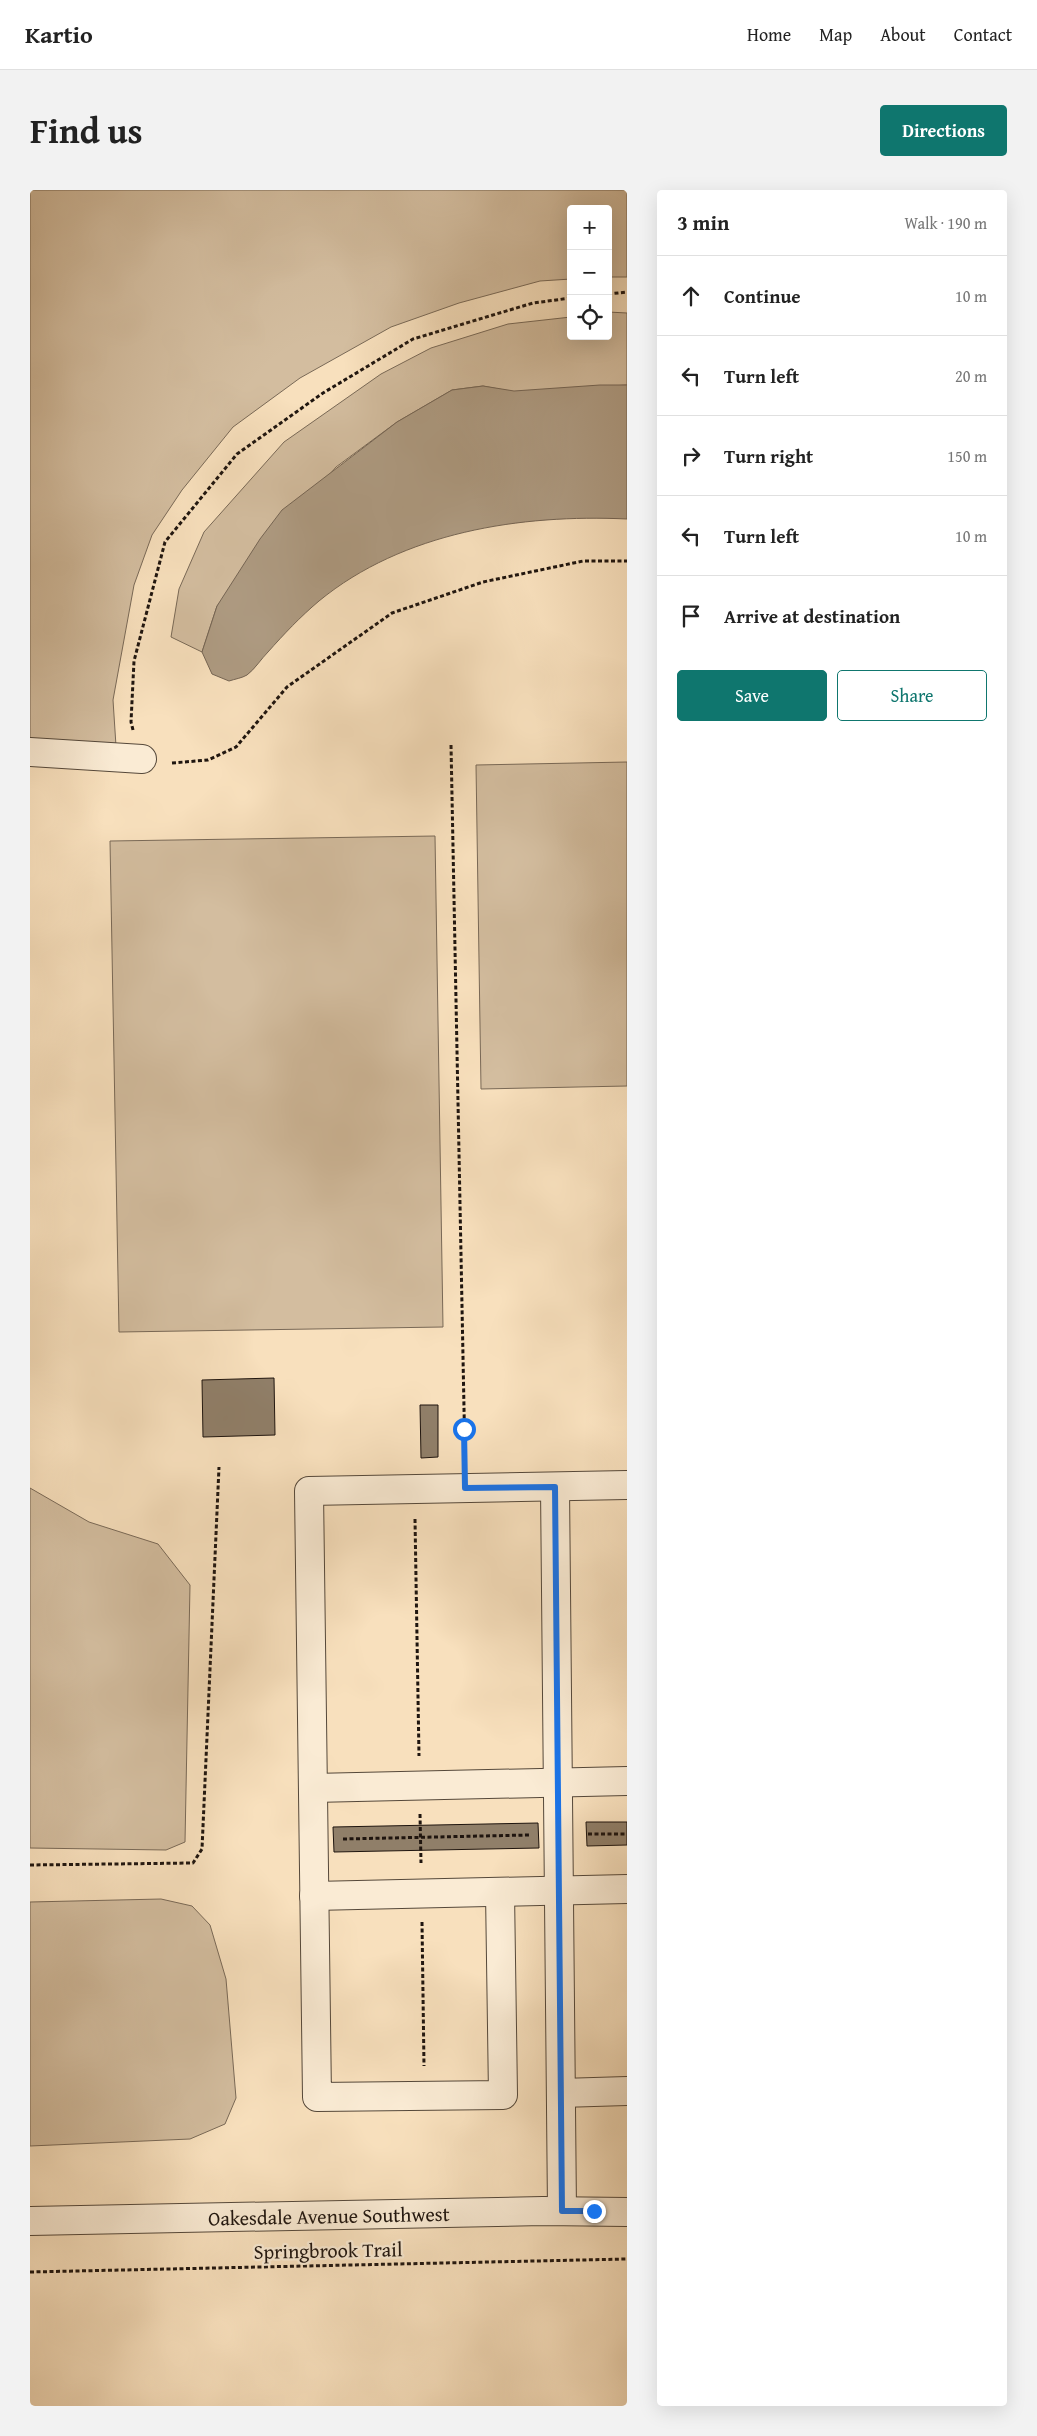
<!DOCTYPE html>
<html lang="en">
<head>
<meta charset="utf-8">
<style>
	body { margin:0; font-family:"Gentium Book Plus",serif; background:#f2f2f2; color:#222 }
	.controls { position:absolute; right:15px; top:15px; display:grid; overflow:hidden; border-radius:5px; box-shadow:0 5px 20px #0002 }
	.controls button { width:45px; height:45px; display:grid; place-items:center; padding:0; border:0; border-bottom:1px solid #e0e0e0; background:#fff; color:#222; font:25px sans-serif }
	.stop { position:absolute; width:15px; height:15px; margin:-11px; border:4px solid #1a73e8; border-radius:50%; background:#fff }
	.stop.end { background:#1a73e8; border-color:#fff; box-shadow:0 1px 5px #0008 }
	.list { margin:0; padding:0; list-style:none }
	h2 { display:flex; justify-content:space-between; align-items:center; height:65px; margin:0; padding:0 20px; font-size:21px }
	h2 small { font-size:16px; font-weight:400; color:#767676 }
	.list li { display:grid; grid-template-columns:32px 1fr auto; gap:15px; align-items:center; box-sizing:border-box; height:80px; padding:0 20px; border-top:1px solid #e0e0e0 }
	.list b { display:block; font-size:19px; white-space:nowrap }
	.list em { font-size:16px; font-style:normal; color:#767676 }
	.actions { display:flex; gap:10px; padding:15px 20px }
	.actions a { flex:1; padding:11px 0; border:1px solid #0f766e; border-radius:5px; text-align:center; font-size:18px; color:#0f766e }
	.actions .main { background:#0f766e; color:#fff }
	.icon { flex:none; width:28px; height:28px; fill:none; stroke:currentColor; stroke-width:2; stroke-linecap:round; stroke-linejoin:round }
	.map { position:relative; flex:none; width:597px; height:2216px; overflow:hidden; border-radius:5px }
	header { display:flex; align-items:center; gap:30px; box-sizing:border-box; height:70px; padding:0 25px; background:#fff; border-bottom:1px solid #e0e0e0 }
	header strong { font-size:24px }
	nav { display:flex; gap:28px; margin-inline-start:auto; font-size:18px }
	.intro { display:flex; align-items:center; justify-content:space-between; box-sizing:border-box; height:120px; padding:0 30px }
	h1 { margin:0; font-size:35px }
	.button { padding:12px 22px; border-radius:5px; background:#0f766e; color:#fff; font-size:18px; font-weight:700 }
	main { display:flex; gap:30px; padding:0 30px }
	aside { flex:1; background:#fff; border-radius:5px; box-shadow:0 5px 20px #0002 }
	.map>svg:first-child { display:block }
</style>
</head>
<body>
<header>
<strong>Kartio</strong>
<nav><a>Home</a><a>Map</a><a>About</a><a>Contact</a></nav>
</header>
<div class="intro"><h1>Find us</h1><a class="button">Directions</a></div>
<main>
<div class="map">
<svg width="597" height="2216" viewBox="0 0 597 2216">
	<rect width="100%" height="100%" fill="#f8e0bd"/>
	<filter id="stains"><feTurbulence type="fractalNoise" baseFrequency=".004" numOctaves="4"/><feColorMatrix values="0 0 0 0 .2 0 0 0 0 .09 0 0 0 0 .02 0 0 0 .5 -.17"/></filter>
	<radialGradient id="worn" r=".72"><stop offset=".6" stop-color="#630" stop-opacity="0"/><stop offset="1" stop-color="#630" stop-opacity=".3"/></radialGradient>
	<g fill="#d3bd9f" stroke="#796957">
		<path d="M0 0H597V87H578V19H541V89L510 91 429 113 361 137 270 188 203 237 152 300 122 345 104 395 83 510 86 556 0 550Z"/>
		<path d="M578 122 597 123V195L484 202 453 196 422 200 367 232 306 277 187 416 172 462 141 447 149 399 174 342 254 252 351 184 401 158 478 134 541 127V146H578Z"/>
		<path d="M597 572V896L451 899 446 575Z"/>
		<path d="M405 646 413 1137 89 1142 80 651Z"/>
		<path d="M0 1298 59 1332 128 1354 160 1395 155 1652 136 1660 0 1658Z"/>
		<path d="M131 1709 162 1716 180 1735 196 1789 206 1908 195 1934 160 1949 0 1956V1712Z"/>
	</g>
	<path fill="#ae9b82" stroke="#756554" d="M570 195H597V329C491 324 373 342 289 411 270 427 254 444 238 462 231 469 225 479 217 485 212 488 205 489 199 491L182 484 172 462 187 416 230 349 252 320 367 232 422 200 453 196 484 201Z"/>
	<g fill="#907f69" stroke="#1f150f">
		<path d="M244 1188 245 1245 173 1247 172 1190Z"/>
		<path d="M390 1215H408V1267L391 1268Z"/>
		<path d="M556 1632H597V1655L557 1656Z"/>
		<path d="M508 1633 509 1658 304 1662 303 1637Z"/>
	</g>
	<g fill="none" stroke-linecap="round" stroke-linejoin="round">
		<g stroke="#55483a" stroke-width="30">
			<g id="minor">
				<path d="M0 562 112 569"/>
				<path d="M525 1297 532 2021"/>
				<path d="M283 1598 597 1591"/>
				<path d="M470 1702 473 1905 287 1907 279 1301 597 1295"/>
				<path d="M284 1706 597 1699"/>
				<path d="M531 1903 597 1901"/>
				<path id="s1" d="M0 2031 513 2021 597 2022"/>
			</g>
		</g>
		<g stroke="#1f150f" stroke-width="3" stroke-dasharray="4 2.5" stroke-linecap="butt">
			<path d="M578 104 597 102"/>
			<path d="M103 540 101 532 104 471 135 352 207 264 293 203 383 149 503 113 541 108"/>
			<path d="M421 555 435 1269"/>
			<path d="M142 573 178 570 206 557 257 497 362 423 453 392 553 371H597"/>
			<path d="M385 1329 389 1566"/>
			<path d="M390 1624 391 1673"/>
			<path d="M558 1644H597"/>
			<path d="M313 1649 499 1645"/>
			<path d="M0 1675 163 1673 172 1659 189 1277"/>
			<path d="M392 1732 394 1876"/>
			<path d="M0 2082 597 2069"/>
		</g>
		<use href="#minor" stroke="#faebd4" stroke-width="28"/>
	</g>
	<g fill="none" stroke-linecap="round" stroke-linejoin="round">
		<path stroke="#1a73e8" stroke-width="6" d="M434 1239 435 1298 525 1297 532 2021H564"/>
	</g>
	<g text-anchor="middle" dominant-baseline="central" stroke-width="4.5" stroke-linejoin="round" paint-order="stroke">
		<g font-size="20" fill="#1f150f" stroke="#faebd4">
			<text stroke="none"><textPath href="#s1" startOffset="299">Oakesdale Avenue Southwest</textPath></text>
			<text transform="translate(298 2060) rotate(-1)">Springbrook Trail</text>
		</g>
	</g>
	<rect width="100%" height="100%" filter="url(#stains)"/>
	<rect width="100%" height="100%" fill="url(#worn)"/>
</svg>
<div class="controls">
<button>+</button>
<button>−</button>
<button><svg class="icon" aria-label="locate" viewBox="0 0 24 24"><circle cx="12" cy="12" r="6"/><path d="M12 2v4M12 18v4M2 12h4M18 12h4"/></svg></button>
</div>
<div class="stop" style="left:434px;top:1239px"></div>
<div class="stop end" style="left:564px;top:2021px"></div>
</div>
<aside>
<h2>3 min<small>Walk · 190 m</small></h2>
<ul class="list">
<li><svg class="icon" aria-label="ahead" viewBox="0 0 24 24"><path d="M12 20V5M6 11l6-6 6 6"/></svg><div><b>Continue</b></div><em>10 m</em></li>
<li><svg class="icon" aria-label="left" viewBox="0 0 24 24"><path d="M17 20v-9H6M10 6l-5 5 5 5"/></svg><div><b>Turn left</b></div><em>20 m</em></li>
<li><svg class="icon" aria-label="right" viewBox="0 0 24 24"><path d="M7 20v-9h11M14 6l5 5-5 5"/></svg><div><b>Turn right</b></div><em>150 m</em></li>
<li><svg class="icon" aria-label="left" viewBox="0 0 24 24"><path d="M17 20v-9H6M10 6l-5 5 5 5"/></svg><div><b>Turn left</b></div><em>10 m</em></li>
<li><svg class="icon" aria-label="arrive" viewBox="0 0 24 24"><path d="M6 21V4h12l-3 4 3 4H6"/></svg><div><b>Arrive at destination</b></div></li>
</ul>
<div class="actions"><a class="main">Save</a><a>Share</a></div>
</aside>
</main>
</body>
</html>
